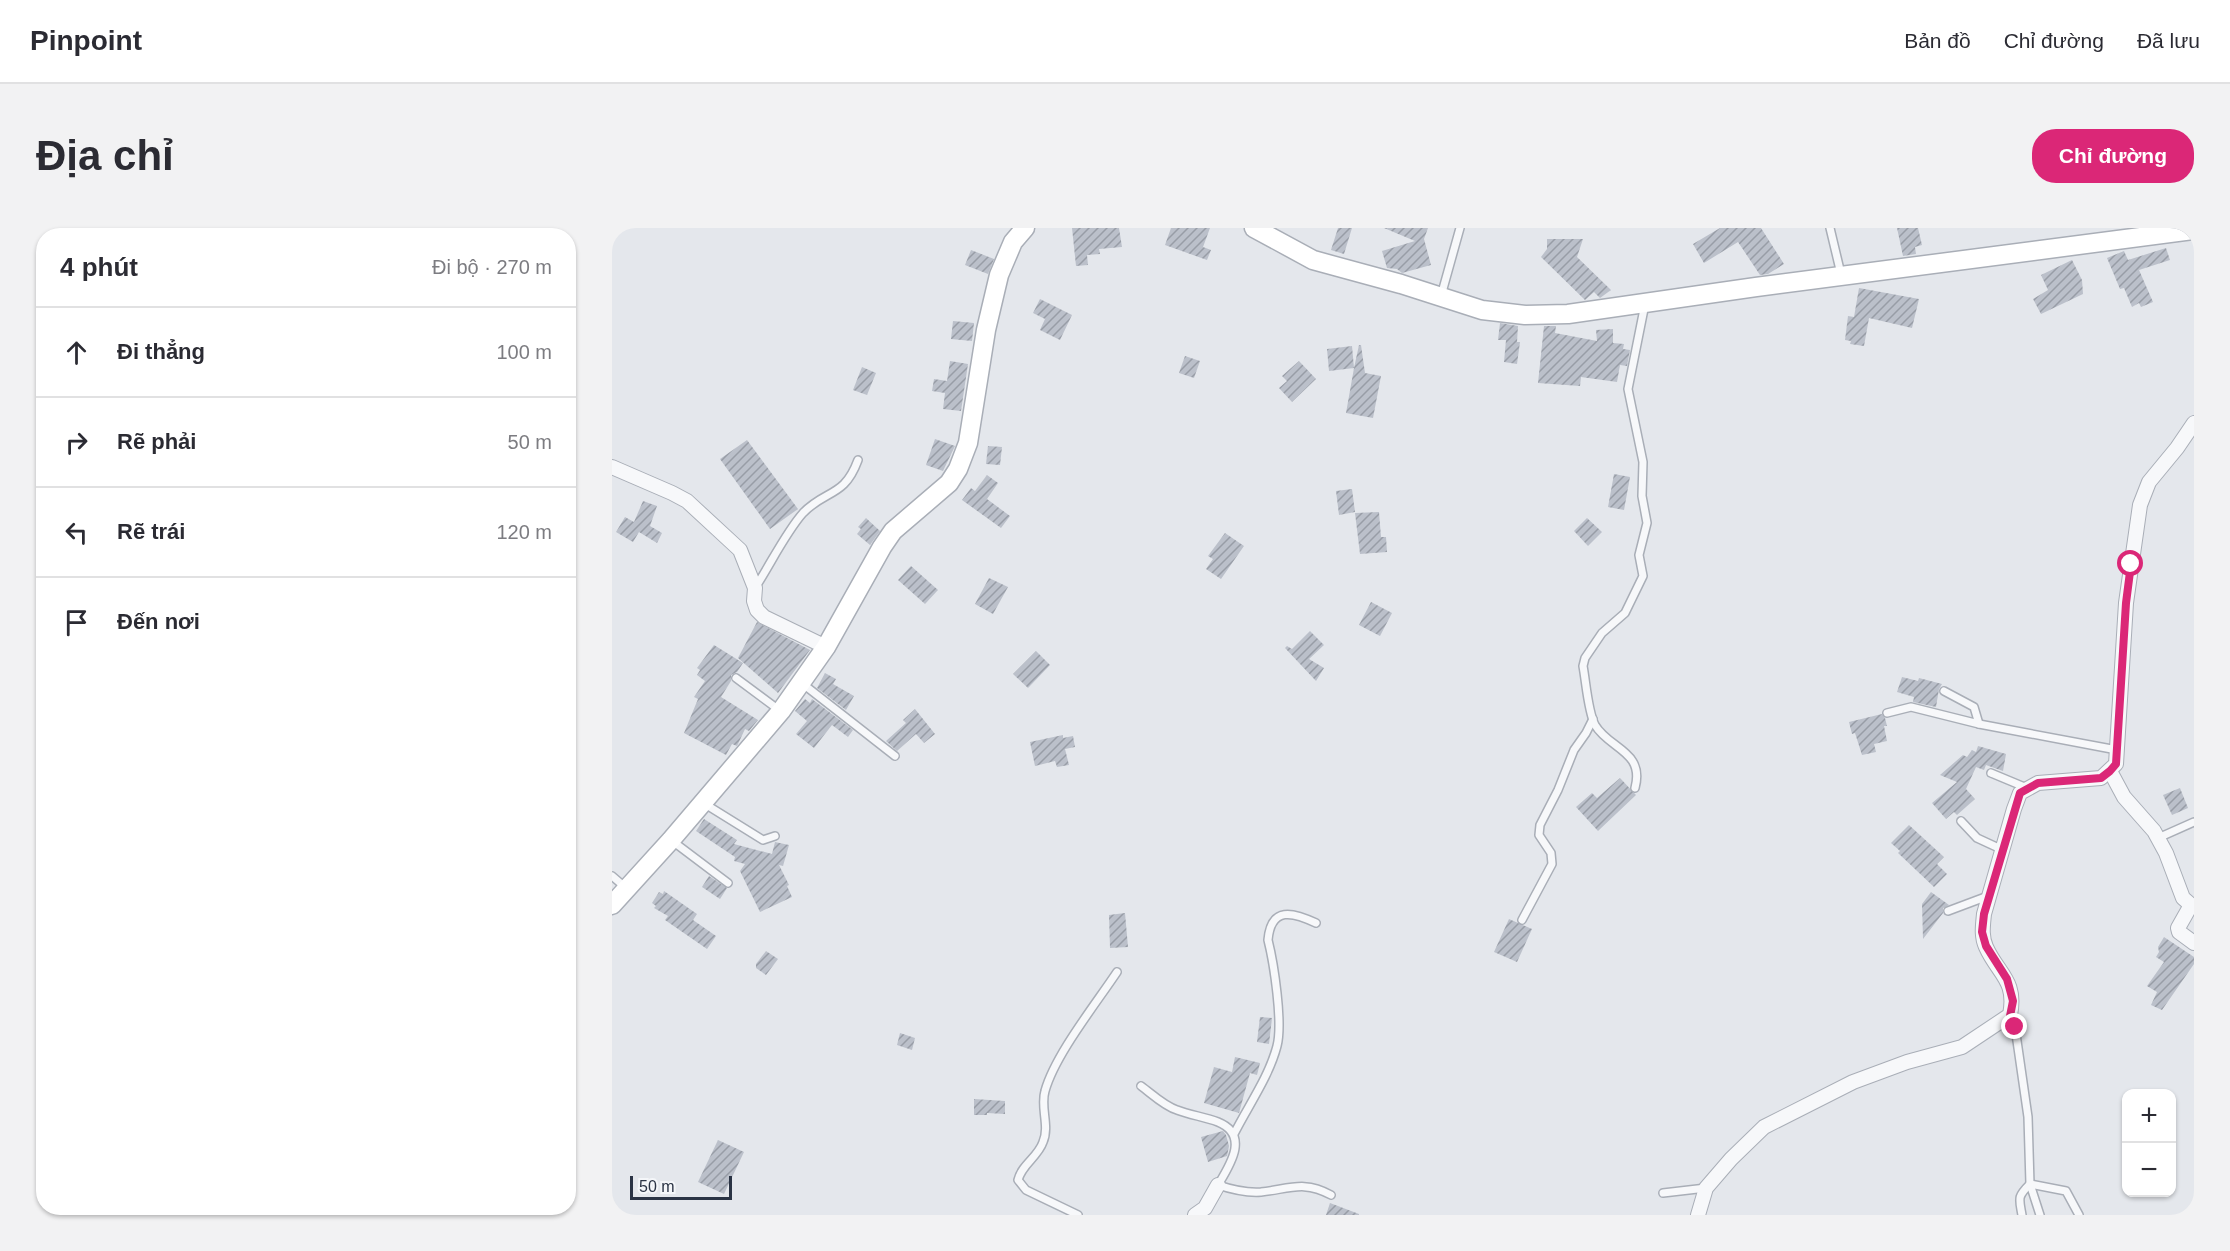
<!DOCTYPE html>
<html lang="vi">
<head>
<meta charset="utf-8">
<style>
	body { margin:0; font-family:Helvetica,sans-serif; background:#f2f2f3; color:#2b2b33 }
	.controls { position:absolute; right:18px; bottom:18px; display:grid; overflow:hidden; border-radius:12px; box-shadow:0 2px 4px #0004 }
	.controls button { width:54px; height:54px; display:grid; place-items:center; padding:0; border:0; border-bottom:2px solid #e1e1e2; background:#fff; color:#2b2b33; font:30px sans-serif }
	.scale { position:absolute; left:18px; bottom:15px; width:102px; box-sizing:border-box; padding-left:6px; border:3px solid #2b3445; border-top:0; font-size:16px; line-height:21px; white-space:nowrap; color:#2b3445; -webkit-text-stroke:4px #f4f6f9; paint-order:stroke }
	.stop { position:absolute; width:18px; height:18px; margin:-14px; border:4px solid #db2777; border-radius:50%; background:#fff }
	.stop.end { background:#db2777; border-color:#fff; box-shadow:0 2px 6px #0008 }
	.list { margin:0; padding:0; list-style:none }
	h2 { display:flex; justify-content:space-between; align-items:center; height:78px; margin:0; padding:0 24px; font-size:26px }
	h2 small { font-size:20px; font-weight:400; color:#7c7c81 }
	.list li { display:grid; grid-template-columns:39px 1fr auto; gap:18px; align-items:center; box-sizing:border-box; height:90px; padding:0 24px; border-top:2px solid #e1e1e2 }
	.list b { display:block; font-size:22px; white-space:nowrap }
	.list em { font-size:20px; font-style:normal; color:#7c7c81 }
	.icon { flex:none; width:33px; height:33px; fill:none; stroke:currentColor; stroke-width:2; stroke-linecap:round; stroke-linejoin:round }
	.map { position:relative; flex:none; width:1582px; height:987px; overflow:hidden; border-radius:24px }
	header { display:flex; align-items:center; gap:36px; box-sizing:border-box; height:84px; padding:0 30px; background:#fff; border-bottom:2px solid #e1e1e2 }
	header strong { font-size:28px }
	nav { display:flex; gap:33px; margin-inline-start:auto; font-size:21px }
	.intro { display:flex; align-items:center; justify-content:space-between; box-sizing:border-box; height:144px; padding:0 36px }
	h1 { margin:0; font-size:42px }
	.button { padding:15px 27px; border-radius:24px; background:#db2777; color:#fff; font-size:21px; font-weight:700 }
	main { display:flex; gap:36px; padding:0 36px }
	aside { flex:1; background:#fff; border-radius:24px; box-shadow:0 2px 4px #0004 }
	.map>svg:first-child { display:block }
</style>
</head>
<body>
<header>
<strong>Pinpoint</strong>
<nav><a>Bản đồ</a><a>Chỉ đường</a><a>Đã lưu</a></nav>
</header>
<div class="intro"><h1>Địa chỉ</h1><a class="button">Chỉ đường</a></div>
<main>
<aside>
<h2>4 phút<small>Đi bộ · 270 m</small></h2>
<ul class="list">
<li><svg class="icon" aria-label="ahead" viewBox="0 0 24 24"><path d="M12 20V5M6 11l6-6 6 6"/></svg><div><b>Đi thẳng</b></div><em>100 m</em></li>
<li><svg class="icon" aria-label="right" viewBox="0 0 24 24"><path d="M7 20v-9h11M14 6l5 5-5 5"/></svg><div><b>Rẽ phải</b></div><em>50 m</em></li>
<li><svg class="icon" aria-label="left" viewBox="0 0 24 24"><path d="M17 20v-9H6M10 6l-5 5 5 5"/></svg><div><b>Rẽ trái</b></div><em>120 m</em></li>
<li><svg class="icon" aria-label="arrive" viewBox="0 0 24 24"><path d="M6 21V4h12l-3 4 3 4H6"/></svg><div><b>Đến nơi</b></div></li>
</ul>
</aside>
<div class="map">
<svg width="1582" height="987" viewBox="0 0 1582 987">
	<defs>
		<pattern id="building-hatch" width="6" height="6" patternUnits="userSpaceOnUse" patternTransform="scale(1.5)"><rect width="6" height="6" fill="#bbc0ca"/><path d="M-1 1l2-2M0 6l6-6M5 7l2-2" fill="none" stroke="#989da6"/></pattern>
	</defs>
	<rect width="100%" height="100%" fill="#e4e7ec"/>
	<g fill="url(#building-hatch)">
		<path d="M460 0H507L510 19 487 21 488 26 475 27 476 37 464 38Z"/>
		<path d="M559 0H598L591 19 599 22 595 32 553 17Z"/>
		<path d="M726 0H740L732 26 719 22Z"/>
		<path d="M772 0H816L812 11 819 37 790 45 785 41 775 40 770 23 803 13Z"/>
		<path d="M1108 0H1149L1172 36 1156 46 1148 47 1126 14 1092 35 1081 16Z"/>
		<path d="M1285 0H1306L1310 17 1303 19 1304 26 1291 28Z"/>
		<path d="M935 11H971L965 29 999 62 988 70 982 64 973 72 929 29 935 21Z"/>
		<path d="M1554 20 1558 32 1527 42 1541 74 1529 79 1527 75 1520 79 1512 60 1508 61 1495 30 1512 23 1516 32Z"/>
		<path d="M359 22 382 31 376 46 353 37Z"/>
		<path d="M1460 32 1470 52 1471 66 1429 86 1421 71 1436 62 1429 47Z"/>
		<path d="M1247 60 1307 71 1300 100 1257 90 1252 118 1238 116 1239 113 1233 112 1236 88 1242 89Z"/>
		<path d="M428 71 460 87 448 112 428 102 433 91 421 85Z"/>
		<path d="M341 93 362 95 360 113 339 111Z"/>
		<path d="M888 95 906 98 905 114H908L905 136 892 134 894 112H886Z"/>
		<path d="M932 98H944L943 105 985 113 984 102 1001 101V115L1012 116 1011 121 1018 122 1015 138 1008 137 1005 154 969 149 968 158 926 155Z"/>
		<path d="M747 117H749L753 145 769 148 761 190 734 185 742 140 717 143 715 121 740 118 742 140Z"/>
		<path d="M573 128 588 133 582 150 567 145Z"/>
		<path d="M338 133 356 136 349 183 331 181 333 165 320 163 322 151 335 153Z"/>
		<path d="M687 133 704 151 680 174 667 160 675 153 670 148Z"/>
		<path d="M250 139 264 145 255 167 241 162Z"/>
		<path d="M323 211 343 218 331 243 314 237Z"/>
		<path d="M135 212 186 281 158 301 108 231Z"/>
		<path d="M376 218 390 219 388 237 374 236Z"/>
		<path d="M1002 246 1018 249 1012 282 996 279Z"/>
		<path d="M375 247 386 255 375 271 398 288 389 300 350 272 359 260 363 263Z"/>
		<path d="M740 261 743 284 727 287 724 263Z"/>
		<path d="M31 273 45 278 38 298 50 305 45 315 27 304 21 314 4 304 13 289 22 294Z"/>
		<path d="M767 284 769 309H774L775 324 748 326 743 285Z"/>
		<path d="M254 290 268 303 258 317 245 306 249 301 246 299Z"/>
		<path d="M975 290 990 304 976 318 962 303Z"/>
		<path d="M613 305 632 318 609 351 594 341 601 331 596 328Z"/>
		<path d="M299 338 326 362 313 376 286 352Z"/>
		<path d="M377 350 396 359 381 386 363 376Z"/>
		<path d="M759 374 780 385 768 408 747 397Z"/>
		<path d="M145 394 198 422 166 465 126 430Z"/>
		<path d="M698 403 712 417 697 431 712 440 704 453 673 420 675 418 680 421Z"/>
		<path d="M102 417 131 435 125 444 119 447V453L109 469 146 492 137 503 133 501 126 516 125 518 120 516 114 527 72 505 86 471 82 469 93 453 85 447 88 442 85 440Z"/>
		<path d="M424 423 438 437 416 460 401 446Z"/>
		<path d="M213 445 224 451 221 456 242 468 234 482 205 460Z"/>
		<path d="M1290 449 1306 453 1307 450 1330 456 1327 461 1324 479 1301 474 1302 469 1285 464Z"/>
		<path d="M193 471 198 475 200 471 241 502 236 509 220 497 202 520 184 506 195 493 183 483Z"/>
		<path d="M303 481 323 506 312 515 304 506 285 523 274 513 294 495 291 492Z"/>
		<path d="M1270 486 1273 490 1275 498H1272L1275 513 1262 516 1264 524 1250 527 1243 505 1240 506 1237 494Z"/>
		<path d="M451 507V510L461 508 463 519 453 521 457 537 445 539 443 533 423 538 418 514Z"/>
		<path d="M1366 518 1394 526 1391 543 1374 537 1372 542 1364 539 1354 561 1363 571 1345 587 1342 584 1334 591 1320 575 1345 554 1328 547 1351 527 1355 529 1360 522 1364 524Z"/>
		<path d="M1008 550 1024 567 986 603 964 579 980 565 985 570Z"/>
		<path d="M1568 560 1576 580 1560 587 1551 567Z"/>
		<path d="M92 591 125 612 122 616 160 626 163 614 177 617 171 638 167 637 177 657 175 658 180 669 148 684 128 643 133 636 122 633 123 629 84 603Z"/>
		<path d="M1297 597 1332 629 1325 636 1335 646 1322 659 1286 625 1288 623 1279 615Z"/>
		<path d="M97 648 115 660 108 671 90 659Z"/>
		<path d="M52 663 85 686 81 692 104 708 95 721 53 692 56 688 42 680 44 678 40 675 47 664 51 666Z"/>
		<path d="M1319 664 1337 677 1331 680V685L1311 711 1310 676Z"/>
		<path d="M513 685 516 719 498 720 497 687Z"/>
		<path d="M897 691 920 701 905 734 882 724Z"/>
		<path d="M1552 709 1582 729V736L1550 782 1539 777 1545 764 1535 758 1552 734 1544 729 1547 724 1546 719Z"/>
		<path d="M154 723 166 731 154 747 144 740V736Z"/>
		<path d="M648 789 660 790 657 816 645 814Z"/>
		<path d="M288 805 303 810 300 822 285 817Z"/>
		<path d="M623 829 648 835 645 847 638 845 627 885 592 875 602 839 620 844Z"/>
		<path d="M362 871 393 873V886L375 885V887H362Z"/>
		<path d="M611 903 614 907 617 918 615 928 596 934 589 909Z"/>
		<path d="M106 912 132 924 112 966 86 954Z"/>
		<path d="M718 975 747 986V987H714Z"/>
	</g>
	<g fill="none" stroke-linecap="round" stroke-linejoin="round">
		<g stroke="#a9aeb7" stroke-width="10">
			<g id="lane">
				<path d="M1218 0 1229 46"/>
				<path d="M829 68 848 0"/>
				<path d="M143 360C158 337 174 304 191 285 214 261 232 270 246 232"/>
				<path d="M124 450 167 482"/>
				<path d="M191 456 283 528"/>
				<path d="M1332 463 1362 479 1367 496"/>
				<path d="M1275 485 1299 479 1367 496 1505 522"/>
				<path d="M1379 545 1415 560"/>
				<path d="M1023 560C1033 523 997 521 983 497 976 484 974 454 971 438L973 430 990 405 1013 385 1031 348 1027 327 1035 295 1030 268 1031 234 1016 161 1033 76"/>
				<path d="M93 576 151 612 163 608"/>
				<path d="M1349 593 1365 610 1391 622"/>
				<path d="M1546 610 1582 594"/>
				<path d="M59 612 116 655"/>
				<path d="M0 648 14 660"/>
				<path d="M1336 683 1376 668"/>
				<path d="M910 692 940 636 939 625 927 607 928 597 946 562 962 522 974 505 981 491"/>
				<path d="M1398 787 1403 799 1416 889 1418 956 1428 987"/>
				<path d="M529 858C540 866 552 878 565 882 578 887 593 889 606 894 638 907 618 937 606 957 621 962 634 965 649 964 677 961 692 952 719 967"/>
				<path d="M622 906C636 878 657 849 665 818 671 795 662 736 656 712 659 678 681 684 704 695"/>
				<path d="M1051 965 1094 960"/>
				<path d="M466 987 414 962 406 952C410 936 426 929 431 914 438 898 428 879 433 863 443 827 483 777 505 744"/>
				<path d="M1410 987C1407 970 1405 969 1418 956L1454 963 1467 987"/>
			</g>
		</g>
		<g stroke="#a9aeb7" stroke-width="16">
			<g id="street">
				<path d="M0 239 60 265 75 273 128 322 143 360 142 373 145 382 152 389 214 419"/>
				<path d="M1498 543 1512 569 1542 603 1554 625 1571 670 1579 677 1566 700 1567 704 1582 715"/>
				<path d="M583 987 593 980 606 957"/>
				<path d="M1086 987 1094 960 1119 931 1152 899 1241 854 1295 834 1350 819 1398 787C1405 752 1386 746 1374 719 1369 708 1371 697 1372 686L1402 581 1408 565 1426 555 1489 550 1504 536 1514 375 1528 277 1537 254 1565 220 1582 195"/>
			</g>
		</g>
		<g stroke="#a9aeb7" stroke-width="21">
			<g id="secondary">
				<path d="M642 0 701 32 789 56 870 82 913 87 956 86 1144 59 1582 2"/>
				<path d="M0 677 59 612 169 483 214 419 270 319 281 303 337 255 346 241 356 215 374 102 387 47 401 14 413 0"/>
			</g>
		</g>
		<use href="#lane" stroke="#f7f8fa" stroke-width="7"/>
		<use href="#street" stroke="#f7f8fa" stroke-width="14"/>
		<use href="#secondary" stroke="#fff" stroke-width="18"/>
	</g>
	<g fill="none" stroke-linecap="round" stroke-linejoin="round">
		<path stroke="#db2777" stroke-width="8" d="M1403 799 1398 788 1401 773 1395 751 1374 718 1370 704 1372 686 1408 565 1426 555 1489 550 1498 543 1504 536 1514 375 1519 336"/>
	</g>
</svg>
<div class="controls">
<button>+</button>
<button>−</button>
</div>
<div class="scale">50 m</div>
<div class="stop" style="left:1519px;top:336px"></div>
<div class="stop end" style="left:1403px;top:799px"></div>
</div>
</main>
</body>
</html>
